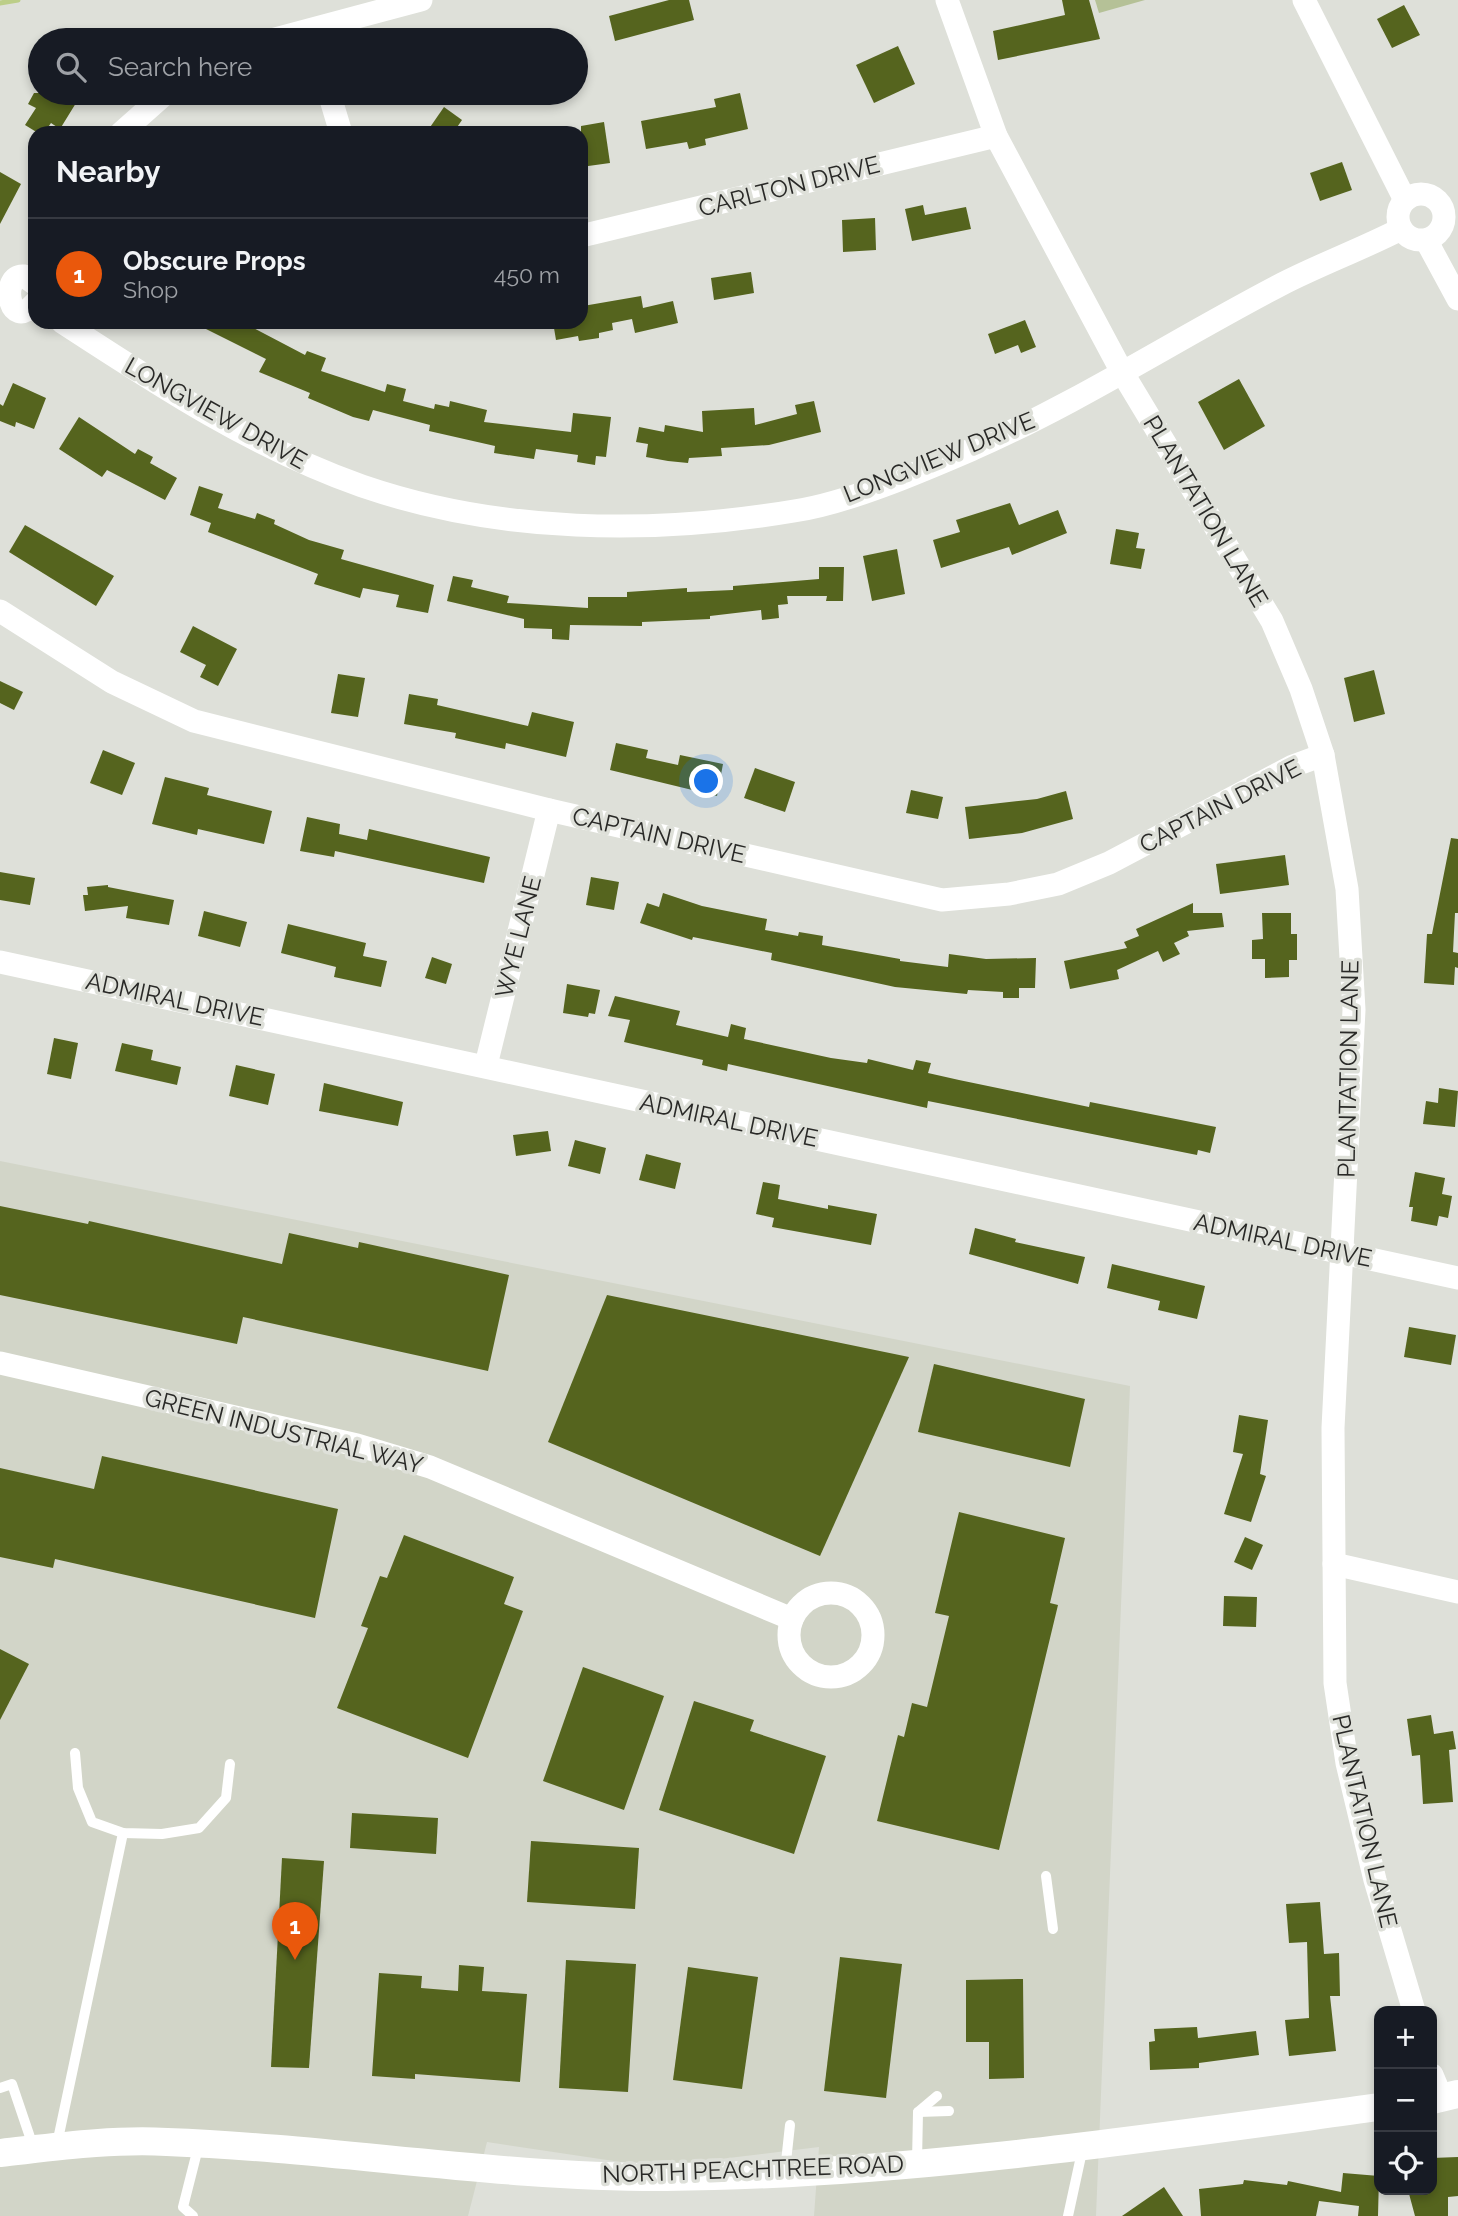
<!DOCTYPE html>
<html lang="en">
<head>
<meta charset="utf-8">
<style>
	body { margin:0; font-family:Raleway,sans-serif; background:#20242c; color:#f1f3f6 }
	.controls { position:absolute; right:21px; bottom:21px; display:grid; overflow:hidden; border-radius:14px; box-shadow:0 4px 10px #0003 }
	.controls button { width:63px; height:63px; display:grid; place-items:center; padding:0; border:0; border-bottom:2px solid #363941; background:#171b24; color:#f1f3f6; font:35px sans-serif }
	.you { position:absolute; left:707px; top:782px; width:24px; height:24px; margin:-18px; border:5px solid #fff; border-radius:50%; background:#1a73e8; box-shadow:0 0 0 10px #1a73e833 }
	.badge { display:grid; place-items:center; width:46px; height:46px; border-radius:50%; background:#ea580c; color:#fff; font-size:23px; font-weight:700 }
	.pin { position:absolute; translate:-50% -58px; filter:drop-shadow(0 2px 4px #0008) }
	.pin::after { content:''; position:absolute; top:37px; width:24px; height:21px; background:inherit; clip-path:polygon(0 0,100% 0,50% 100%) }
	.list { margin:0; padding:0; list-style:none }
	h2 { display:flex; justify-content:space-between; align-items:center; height:91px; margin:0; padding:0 28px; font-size:30px }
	h2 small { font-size:23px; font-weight:400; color:#9ea1a6 }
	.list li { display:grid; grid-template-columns:46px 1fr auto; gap:21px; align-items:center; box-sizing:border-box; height:112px; padding:0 28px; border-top:2px solid #363941 }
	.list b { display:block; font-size:26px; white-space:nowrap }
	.list p { margin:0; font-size:23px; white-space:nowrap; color:#9ea1a6 }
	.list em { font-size:23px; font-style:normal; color:#9ea1a6 }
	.icon { flex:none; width:38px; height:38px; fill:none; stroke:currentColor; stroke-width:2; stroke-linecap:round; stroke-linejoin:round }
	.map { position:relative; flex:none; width:1458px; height:2216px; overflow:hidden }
	.search { position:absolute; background:#171b24; box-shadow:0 4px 10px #0003; left:28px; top:28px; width:560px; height:77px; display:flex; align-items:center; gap:18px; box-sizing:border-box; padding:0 24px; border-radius:38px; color:#9ea1a6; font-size:26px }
	.panel { position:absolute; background:#171b24; box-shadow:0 4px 10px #0003; left:28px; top:126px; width:560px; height:203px; border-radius:21px }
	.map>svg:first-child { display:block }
</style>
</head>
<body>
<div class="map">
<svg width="1458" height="2216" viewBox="0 0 1458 2216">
	<rect width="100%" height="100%" fill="#dee0d9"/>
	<path fill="#d2d5c8" d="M0 1161 1130 1386 1096 2216H814L819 2147 654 2167 487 2142 468 2216H0Z"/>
	<path fill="#b5c197" d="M1095 0H1145L1099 13Z"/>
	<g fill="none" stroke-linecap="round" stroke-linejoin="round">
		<path stroke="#bcce88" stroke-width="5" d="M0 3 18 0"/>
	</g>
	<g fill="#55641e">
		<path d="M669 0H689L694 20 615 41 609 16Z"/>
		<path d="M1062 0H1089L1100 39 998 60 993 31 1065 15Z"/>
		<path d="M1404 5 1420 35 1392 48 1377 19Z"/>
		<path d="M898 46 915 84 874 103 856 65Z"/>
		<path d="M34 93H59L76 103 60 129 51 123 44 133H38L25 125 36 108 28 104Z"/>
		<path d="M740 93 748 129 705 139 706 145 689 149 687 142 646 149 641 121 716 107 714 99Z"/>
		<path d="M444 107 462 120 453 133H426Z"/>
		<path d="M604 122 610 163 581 167V126Z"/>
		<path d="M1342 162 1352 190 1320 201 1310 173Z"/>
		<path d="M0 172 21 184 0 224Z"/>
		<path d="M923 205 925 215 966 207 971 229 912 241 905 209Z"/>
		<path d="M875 218 876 250 843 252 842 220Z"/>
		<path d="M751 272 754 293 714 300 711 278Z"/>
		<path d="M641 296 643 308 673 301 678 323 635 333 632 319 612 323 613 330 599 333V338L579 341 578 336 556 340 553 322H581L583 306Z"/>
		<path d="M1025 320 1036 347 1021 353 1018 345 995 354 988 334Z"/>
		<path d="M192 322H242L305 355 307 351 326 358 321 371 385 392 387 384 406 389 403 401 434 409 435 404 449 407 450 401 487 410 484 422 571 432 573 413 611 417 606 457 596 456 595 465 577 462 578 455 536 449 534 459 494 453 495 446 429 431 430 425 373 410 369 421 353 417 308 398 310 393 259 372 266 359Z"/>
		<path d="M1239 379 1265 426 1224 450 1198 402Z"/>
		<path d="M13 383 46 398 34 429 16 422 15 427 0 421V404L3 406Z"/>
		<path d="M814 401 821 432 769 445 721 448 722 456 689 458 688 463 668 461 646 457 648 444 636 442 639 427 664 432 665 425 703 432 702 411 754 408 755 425 797 414 795 405Z"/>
		<path d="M79 417 135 454 138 449 153 457 150 463 177 478 165 500 107 470 102 477 59 449Z"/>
		<path d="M199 486 223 494 218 508 255 519 257 513 275 520 274 524 309 540 344 550 341 559 434 585 428 613 396 607 399 595 363 588 360 598 314 584 318 574 208 532 211 523 190 515Z"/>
		<path d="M1010 503 1019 525 1058 510 1067 533 1012 555 1009 547 941 568 933 540 960 532 956 520Z"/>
		<path d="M25 525 114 576 96 606 9 552Z"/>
		<path d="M1116 529 1139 533 1136 548 1145 549 1141 569 1110 564Z"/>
		<path d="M897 549 905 594 872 601 863 556Z"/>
		<path d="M819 567H844L843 601H826L827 596H787L788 604 778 605 779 618 762 620 761 610 710 616V619L642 622V626L570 625 569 640 552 639V629L524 628V619L447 601 453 576 473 580 471 587 509 596 507 603 588 608V597H627V592L687 588V592L733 590V586L819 579Z"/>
		<path d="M193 626 237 649 218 686 200 677 206 665 180 652Z"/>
		<path d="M1374 670 1385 714 1354 722 1344 678Z"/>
		<path d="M338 674 365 678 358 717 331 713Z"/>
		<path d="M0 681 23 692 14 710 0 703Z"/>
		<path d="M409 694 438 699 437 705 528 726 532 712 574 722 566 757 506 743 505 749 455 738 456 733 404 724Z"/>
		<path d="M616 743 648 750 646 758 678 765 680 755 723 764 717 796 610 770Z"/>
		<path d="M103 750 135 763 122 795 90 783Z"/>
		<path d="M755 768 795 782 785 812 744 798Z"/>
		<path d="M165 777 209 788 207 795 272 811 264 844 198 829 197 835 152 824Z"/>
		<path d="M911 790 943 797 938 819 906 813Z"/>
		<path d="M1066 791 1073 819 1022 833 969 839 965 807 1037 799Z"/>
		<path d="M307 817 340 824 339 834 367 840 369 829 490 857 484 883 335 851 334 857 300 851Z"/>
		<path d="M1451 838 1458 839V913H1455L1453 952 1458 953V968L1455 967 1454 985 1424 983 1427 934H1432Z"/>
		<path d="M1285 855 1289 885 1220 894 1216 864Z"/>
		<path d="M0 872 35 878 30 905 0 900Z"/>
		<path d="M591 877 619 882 614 910 586 905Z"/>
		<path d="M108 885V887L174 900 169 925 126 918 128 906 85 911 83 895H88L87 887Z"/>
		<path d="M663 893 702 906 767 919 765 930 798 936 799 932 823 936 822 945 900 959V961L948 967 949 954 986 959 1036 958 1035 988H1019V998H1003V992L968 990 967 994 895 987 771 960 772 953 693 937 692 940 640 923 647 903 659 907Z"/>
		<path d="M1193 903V913H1222L1224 927 1187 931 1189 936 1174 943 1180 954 1163 962 1158 951 1117 970 1119 979 1070 989 1064 961 1127 948 1124 942 1139 936 1136 929Z"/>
		<path d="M204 911 247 922 240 947 198 936Z"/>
		<path d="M1262 913H1291V934H1297V960H1289V977L1265 978V959H1252V940L1263 939Z"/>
		<path d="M288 924 366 943 363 956 387 961 381 987 334 977 336 967 281 953Z"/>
		<path d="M432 957 452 964 446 984 425 978Z"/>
		<path d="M567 984 600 990 595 1014 589 1013 588 1017 563 1013Z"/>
		<path d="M615 996 680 1011 676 1025 728 1037 731 1024 746 1028 744 1039 831 1058 867 1063 868 1059 913 1070 916 1060 931 1063 928 1073 959 1080 1089 1107 1090 1102 1216 1127 1210 1153 1198 1150 1197 1155 928 1101 927 1108 728 1064 727 1071 702 1065 703 1060 624 1042 630 1020 608 1016Z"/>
		<path d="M54 1038 78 1043 71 1079 47 1074Z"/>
		<path d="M122 1043 153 1050 151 1060 181 1067 177 1085 115 1071Z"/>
		<path d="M236 1065 275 1074 268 1105 229 1096Z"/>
		<path d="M324 1083 403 1102 398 1126 319 1111Z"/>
		<path d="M1439 1088 1458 1091 1455 1127 1423 1124 1426 1101 1438 1103Z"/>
		<path d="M548 1131 551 1151 516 1156 513 1135Z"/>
		<path d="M575 1140 606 1148 600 1174 568 1166Z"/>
		<path d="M646 1154 681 1163 675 1189 639 1180Z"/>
		<path d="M1415 1172 1445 1178 1442 1194 1452 1196 1448 1218 1439 1216 1437 1226 1411 1221 1413 1207H1409Z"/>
		<path d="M763 1182 780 1185 778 1199 828 1209V1205L877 1214 871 1245 772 1227 774 1218 756 1214Z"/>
		<path d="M0 1206 88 1224 89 1221 282 1264 289 1233 358 1248 359 1242 509 1275 488 1371 243 1317 237 1344 0 1295Z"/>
		<path d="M975 1228 1016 1239 1015 1242 1085 1257 1078 1284 969 1254Z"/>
		<path d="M1112 1264 1205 1286 1197 1319 1158 1310 1160 1301 1107 1288Z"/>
		<path d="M607 1295 909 1357 820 1556 548 1442Z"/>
		<path d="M1409 1327 1456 1335 1451 1365 1404 1357Z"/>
		<path d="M934 1364 1085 1399 1070 1467 918 1432Z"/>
		<path d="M1239 1415 1268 1420 1260 1474 1266 1476 1251 1522 1224 1514 1243 1454 1233 1452Z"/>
		<path d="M102 1456 338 1509 315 1618 55 1559 53 1568 0 1557V1468L94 1489Z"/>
		<path d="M959 1512 1065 1538 1050 1603 1058 1605 999 1850 877 1821 898 1735 904 1737 912 1703 927 1707 949 1616 935 1613Z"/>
		<path d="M404 1535 514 1577 504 1604 523 1611 468 1758 337 1708 368 1628 361 1626 380 1576 387 1578Z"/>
		<path d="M1245 1537 1263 1545 1252 1570 1234 1562Z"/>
		<path d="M1224 1596 1257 1597 1256 1627 1223 1626Z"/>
		<path d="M0 1649 29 1664 0 1720Z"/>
		<path d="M583 1667 664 1696 624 1810 543 1781Z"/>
		<path d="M694 1701 754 1720 750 1731 826 1756 794 1854 659 1810Z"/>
		<path d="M1431 1715 1434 1734 1453 1731 1456 1749 1449 1750 1453 1802 1423 1804 1420 1755 1412 1756 1407 1719Z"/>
		<path d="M352 1813 438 1818 436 1854 350 1848Z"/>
		<path d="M531 1841 639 1848 635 1909 527 1902Z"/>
		<path d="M282 1858 324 1861 309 2068 271 2067Z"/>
		<path d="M1320 1902 1324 1954 1339 1953 1340 1996H1330L1336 2051 1289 2056 1285 2020 1309 2018 1307 1942 1289 1943 1286 1904Z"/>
		<path d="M840 1957 902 1964 886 2098 824 2091Z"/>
		<path d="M566 1960 636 1964 628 2092 559 2088Z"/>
		<path d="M459 1965 484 1967 482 1991 527 1994 520 2082 415 2074V2079L372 2076 379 1973 422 1976 421 1988 458 1991Z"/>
		<path d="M688 1967 758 1977 742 2089 673 2080Z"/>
		<path d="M1023 1979 1024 2078 989 2079V2042H966V1980Z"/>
		<path d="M1197 2027 1198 2038 1256 2031 1259 2055 1199 2063V2068L1150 2070 1149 2042 1155 2041 1154 2029Z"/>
		<path d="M1458 2157V2196L1448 2197V2216H1415L1408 2190H1432V2158Z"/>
		<path d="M1343 2173 1379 2176 1378 2216H1358L1359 2206 1319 2201 1316 2216H1201L1199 2189 1243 2184 1244 2180 1287 2185 1288 2181 1341 2192Z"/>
		<path d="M1164 2187 1183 2216H1122Z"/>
	</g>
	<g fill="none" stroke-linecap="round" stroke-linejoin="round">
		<g stroke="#fff" stroke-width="10">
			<path d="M75 1753 78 1788 92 1822 123 1833 162 1834 199 1828 226 1798 230 1764"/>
			<path d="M1046 1876 1053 1929"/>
			<path d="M0 2088 12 2084 33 2146"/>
			<path d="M918 2112 949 2111"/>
			<path d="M57 2144 123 1833"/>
			<path d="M917 2162 918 2112 937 2096"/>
			<path d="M785 2171 790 2125"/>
			<path d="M193 2216 183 2207 199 2144"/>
			<path d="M1068 2216 1083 2147"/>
		</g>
		<g stroke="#fff" stroke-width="23">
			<path d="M947 0 996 136 1122 372 1272 621 1301 689 1323 755 1347 889 1354 1010 1333 1428 1335 1683 1347 1763 1375 1880 1414 2011"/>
			<path d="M1304 0 1405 200"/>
			<path d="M271 40 421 0"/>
			<path d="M329 93 341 133"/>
			<path d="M121 133 166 93"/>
			<circle cx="1421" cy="217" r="23"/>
			<path d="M581 236 996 136"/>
			<path d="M1426 240 1458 299"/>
			<path d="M35 284 24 276C0 273 8 334 35 303"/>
			<path d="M62 322C157 384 254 448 362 486 499 533 652 535 794 511 848 503 922 471 973 449 1080 402 1178 338 1282 284 1321 264 1362 249 1401 229"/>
			<path d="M0 611 112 682 194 721 549 810 942 900 1009 894 1058 884 1109 863 1293 766 1323 755"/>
			<path d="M0 962 1458 1278"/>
			<path d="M486 1065 549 810"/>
			<path d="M0 1363 357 1445 430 1467 792 1619"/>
			<path d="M1334 1564 1458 1592"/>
			<circle cx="831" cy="1635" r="42"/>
			<path d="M1432 2075 1442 2099"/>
		</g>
		<g stroke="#fff" stroke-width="28">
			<path d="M1432 2100 1458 2094"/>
			<path d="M0 2153C55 2147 111 2139 167 2142 334 2148 499 2178 666 2177 905 2175 1143 2139 1379 2107"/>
		</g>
	</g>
	<g text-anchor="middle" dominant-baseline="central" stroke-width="7" stroke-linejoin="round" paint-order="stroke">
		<g font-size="24" fill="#292927" stroke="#dee0d9">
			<text transform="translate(789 186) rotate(-14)">CARLTON DRIVE</text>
			<text transform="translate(216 413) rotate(29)">LONGVIEW DRIVE</text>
			<text transform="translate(939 457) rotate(-22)">LONGVIEW DRIVE</text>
			<text transform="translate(1206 511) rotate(59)">PLANTATION LANE</text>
			<text transform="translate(1220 806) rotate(-27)">CAPTAIN DRIVE</text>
			<text transform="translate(659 835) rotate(13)">CAPTAIN DRIVE</text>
			<text transform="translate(518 937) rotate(-76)">WYE LANE</text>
			<text transform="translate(175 999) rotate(12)">ADMIRAL DRIVE</text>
			<text transform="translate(1348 1069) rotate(-89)">PLANTATION LANE</text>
			<text transform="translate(729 1120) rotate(12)">ADMIRAL DRIVE</text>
			<text transform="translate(1283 1240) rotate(12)">ADMIRAL DRIVE</text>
			<text transform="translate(284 1431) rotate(14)">GREEN INDUSTRIAL WAY</text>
			<text transform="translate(1365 1821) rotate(77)">PLANTATION LANE</text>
			<text transform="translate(753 2169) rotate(-2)">NORTH PEACHTREE ROAD</text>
		</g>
	</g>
</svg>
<div class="controls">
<button>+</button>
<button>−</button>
<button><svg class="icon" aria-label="locate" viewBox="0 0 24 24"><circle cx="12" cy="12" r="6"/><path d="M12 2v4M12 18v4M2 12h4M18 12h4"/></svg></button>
</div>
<div class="you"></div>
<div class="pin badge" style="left:295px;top:1960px">1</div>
<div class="search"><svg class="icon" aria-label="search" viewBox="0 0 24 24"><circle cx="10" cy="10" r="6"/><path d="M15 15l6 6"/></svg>Search here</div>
<section class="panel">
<h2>Nearby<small></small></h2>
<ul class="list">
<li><span class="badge">1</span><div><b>Obscure Props</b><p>Shop</p></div><em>450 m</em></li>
</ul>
</section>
</div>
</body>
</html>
